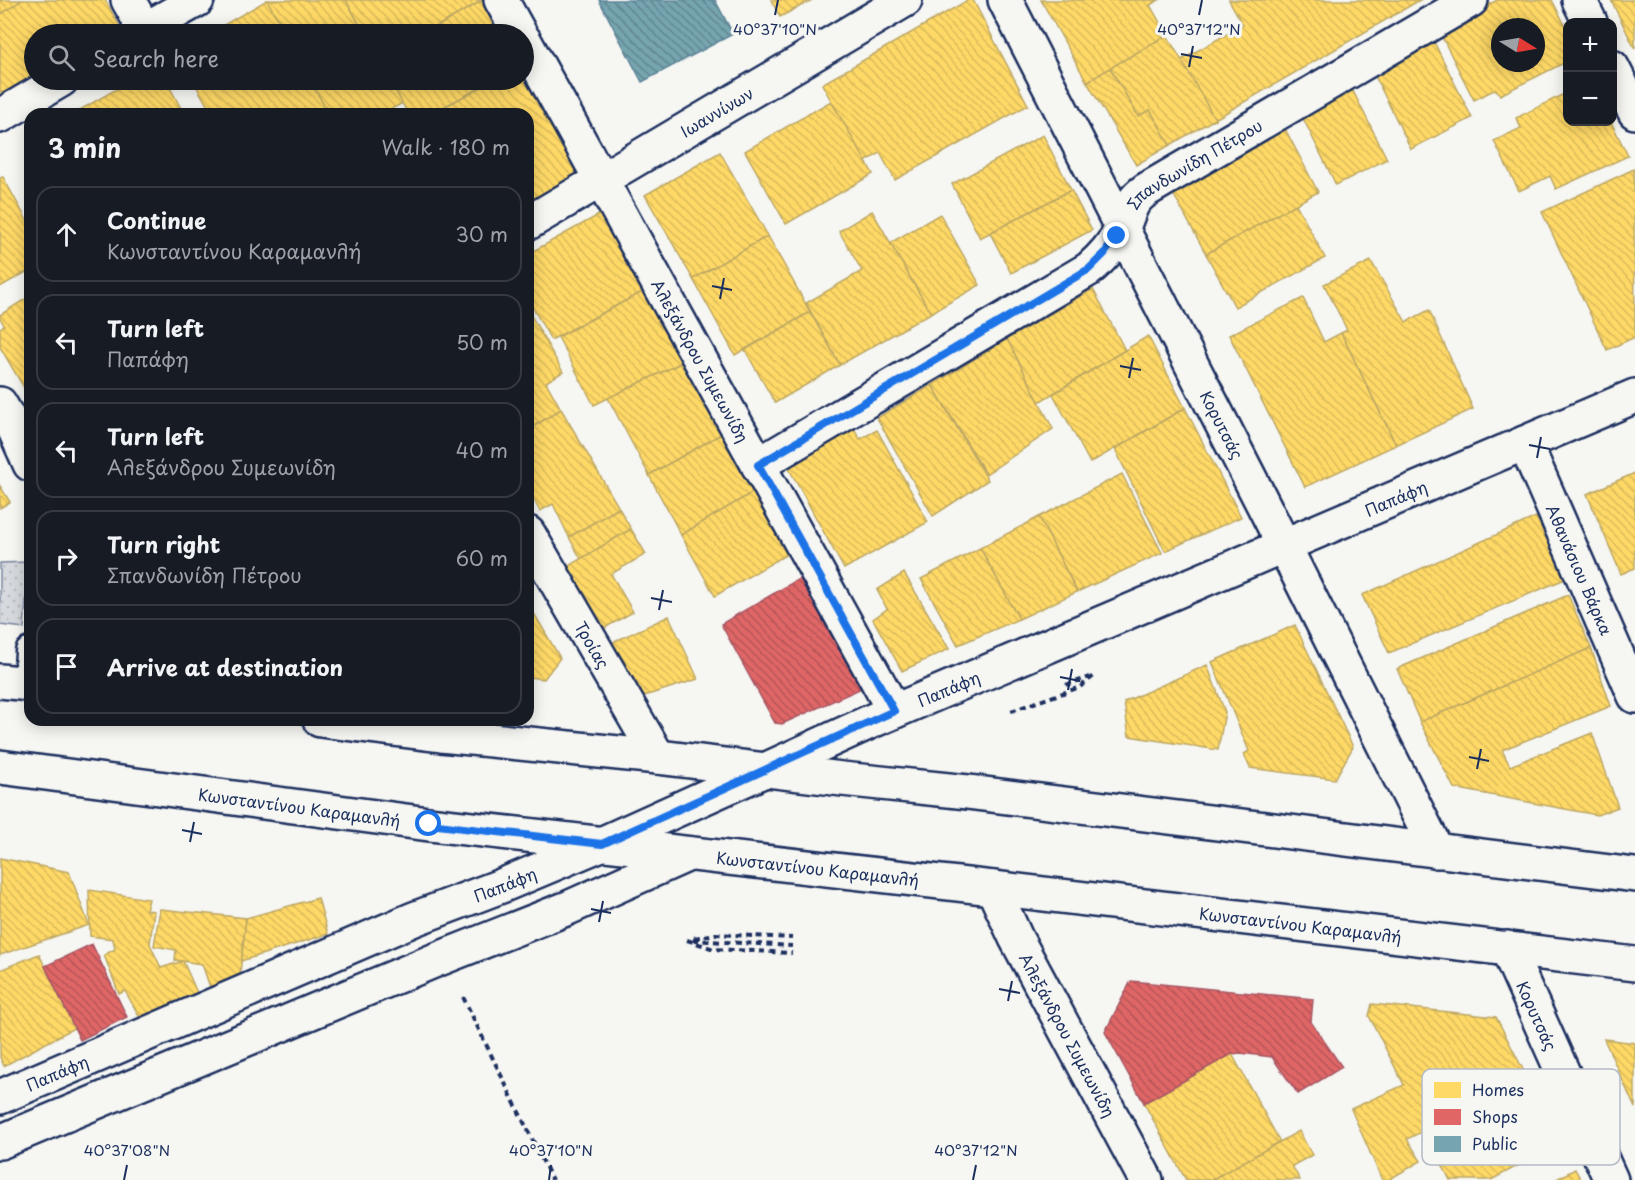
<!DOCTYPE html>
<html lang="en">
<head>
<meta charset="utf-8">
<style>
	body { margin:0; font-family:"Playpen Sans",sans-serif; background:#20242c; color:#f1f3f6 }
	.controls { position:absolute; right:18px; top:18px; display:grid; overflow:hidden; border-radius:12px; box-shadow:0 3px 15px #0003 }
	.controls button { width:54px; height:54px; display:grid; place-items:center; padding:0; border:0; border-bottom:2px solid #363941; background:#171b24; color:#f1f3f6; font:30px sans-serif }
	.compass { position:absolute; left:1491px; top:18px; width:54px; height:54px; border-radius:50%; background:#171b24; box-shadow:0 3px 15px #0003; rotate:101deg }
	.stop { position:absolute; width:18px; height:18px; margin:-14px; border:4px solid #1a73e8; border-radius:50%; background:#fff }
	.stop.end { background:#1a73e8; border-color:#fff; box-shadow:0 2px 6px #0008 }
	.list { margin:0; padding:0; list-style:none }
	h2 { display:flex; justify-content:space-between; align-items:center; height:78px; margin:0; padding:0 24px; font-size:26px }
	h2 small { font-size:20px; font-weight:400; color:#9ea1a6 }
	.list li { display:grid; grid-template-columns:39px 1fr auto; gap:18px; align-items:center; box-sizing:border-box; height:96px; margin:0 12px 12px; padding:0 12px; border:2px solid #363941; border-radius:18px }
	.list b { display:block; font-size:22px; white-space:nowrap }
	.list p { margin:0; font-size:20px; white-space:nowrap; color:#9ea1a6 }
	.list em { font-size:20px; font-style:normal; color:#9ea1a6 }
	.icon { flex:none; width:33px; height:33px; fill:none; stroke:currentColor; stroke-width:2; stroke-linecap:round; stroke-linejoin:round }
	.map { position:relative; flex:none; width:1635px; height:1180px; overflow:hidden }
	.search { position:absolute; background:#171b24; box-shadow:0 3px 15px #0003; left:24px; top:24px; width:510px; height:66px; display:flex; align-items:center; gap:15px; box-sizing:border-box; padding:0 21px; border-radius:33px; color:#9ea1a6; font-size:22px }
	.panel { position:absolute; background:#171b24; box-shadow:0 3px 15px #0003; left:24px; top:108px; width:510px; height:618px; border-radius:18px }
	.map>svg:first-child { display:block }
</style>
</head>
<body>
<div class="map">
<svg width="1635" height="1180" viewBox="0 0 1635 1180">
	<defs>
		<pattern id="grass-dots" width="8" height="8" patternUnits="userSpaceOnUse" patternTransform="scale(1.5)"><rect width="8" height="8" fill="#d6d9dd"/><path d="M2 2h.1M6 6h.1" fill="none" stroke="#b7bbc0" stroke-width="1.8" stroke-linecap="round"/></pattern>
		<pattern id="homes-back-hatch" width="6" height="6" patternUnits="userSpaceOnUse" patternTransform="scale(1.5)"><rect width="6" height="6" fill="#ffd966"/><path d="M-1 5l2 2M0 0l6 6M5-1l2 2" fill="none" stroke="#dabb5b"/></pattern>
		<pattern id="shops-back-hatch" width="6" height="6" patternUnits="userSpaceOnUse" patternTransform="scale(1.5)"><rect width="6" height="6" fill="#e06666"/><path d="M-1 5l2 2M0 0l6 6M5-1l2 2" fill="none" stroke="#b55457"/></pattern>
		<pattern id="public-back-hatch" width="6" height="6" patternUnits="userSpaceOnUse" patternTransform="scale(1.5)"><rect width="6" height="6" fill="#76a5af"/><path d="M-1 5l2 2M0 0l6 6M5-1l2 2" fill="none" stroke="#608792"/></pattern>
	</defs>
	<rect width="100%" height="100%" fill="#f6f6f2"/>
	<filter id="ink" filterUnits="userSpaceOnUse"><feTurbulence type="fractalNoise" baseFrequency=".0167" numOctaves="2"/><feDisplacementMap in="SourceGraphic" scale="12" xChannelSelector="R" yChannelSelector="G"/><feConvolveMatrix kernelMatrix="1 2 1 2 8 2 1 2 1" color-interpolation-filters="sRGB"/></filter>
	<g filter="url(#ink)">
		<path fill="url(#grass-dots)" stroke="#78849e" stroke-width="1.5" d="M29 562 24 628 0 625V563Z"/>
		<g fill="url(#homes-back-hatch)" stroke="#bba664" stroke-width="1.5" fill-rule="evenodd">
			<path d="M0 0H22L0 15Z"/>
			<path d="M22 0H105L120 27 107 34H34V76L3 95 0 91V15Z"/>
			<path d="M267 0H346L365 34H286Z"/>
			<path d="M267 0 286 34H208Z"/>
			<path d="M346 0H483L424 34H365Z"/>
			<path d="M483 0H485L504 34H424Z"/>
			<path d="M771 0H812L780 17Z"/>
			<path d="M968 0H973L1028 105 895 180 880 153 865 162 822 84Z"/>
			<path d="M1041 0H1159L1150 5 1167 35 1087 82Z"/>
			<path d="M1229 0H1420L1215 119 1181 60 1243 25Z"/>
			<path d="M1497 0H1552L1568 31V61L1500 95 1496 89 1474 100 1440 33ZM1500 27H1536V63H1500Z"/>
			<path d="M1611 0H1635V49Z"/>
			<path d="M1167 35 1215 119 1170 145 1150 110 1138 116 1110 68Z"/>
			<path d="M1432 38 1472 118 1411 149 1373 72Z"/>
			<path d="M1110 68 1138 116 1150 110 1170 145 1136 165 1087 82Z"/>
			<path d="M524 69 582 174 528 213V114H430L495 80H524Z"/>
			<path d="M132 80H166L184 114H73Z"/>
			<path d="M193 80H310L329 114H212Z"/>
			<path d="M310 80H390L403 103 382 114H329Z"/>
			<path d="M390 80H495L430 114H408Z"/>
			<path d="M1350 85 1387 159 1336 185 1301 114Z"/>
			<path d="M1568 92V122H1611L1628 156 1556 189 1550 176 1519 191 1494 141 1521 128 1516 118Z"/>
			<path d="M831 101 873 174 786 224 745 151Z"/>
			<path d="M1282 123 1318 192 1206 254 1170 188Z"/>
			<path d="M1043 135 1071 190 980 238 952 184Z"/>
			<path d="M720 152 768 236 693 279 645 195Z"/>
			<path d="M1634 169 1635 337 1607 350 1542 212Z"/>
			<path d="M3 177 30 226V270L0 287V178Z"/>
			<path d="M1071 190 1092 230 1011 273 990 233Z"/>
			<path d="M1296 204 1325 258 1235 307 1206 254Z"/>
			<path d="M872 211 931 313 840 365 806 303 862 271 839 231Z"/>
			<path d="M604 212 646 290 551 340 528 299V254Z"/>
			<path d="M940 214 980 285 931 313 890 243Z"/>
			<path d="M768 236 810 312 735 355 693 279Z"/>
			<path d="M1371 261 1406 322 1429 310 1473 409 1396 445 1341 333 1347 330 1324 284Z"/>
			<path d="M1093 289 1125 350 1039 402 1007 339Z"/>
			<path d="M646 290 685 361 594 405 558 337Z"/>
			<path d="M30 296V398L0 347V328L4 325 0 318V315Z"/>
			<path d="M1303 298 1324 342 1341 333 1396 445 1305 487 1229 335Z"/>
			<path d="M528 310 563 372 546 382 561 409 528 430Z"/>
			<path d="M810 312 840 365 775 403 745 350Z"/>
			<path d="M1148 336 1185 408 1090 463 1053 394Z"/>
			<path d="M1007 339 1053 429 986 474 932 385Z"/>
			<path d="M685 361 723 433 649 475 608 398Z"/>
			<path d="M932 385 988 480 933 516 877 418Z"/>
			<path d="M1185 408 1241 517 1165 551 1115 449Z"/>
			<path d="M561 409 619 508 569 537 553 504 540 511 528 490V430Z"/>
			<path d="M854 428 860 439 877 430 928 522 844 569 787 465Z"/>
			<path d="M723 433 755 491 681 535 649 475Z"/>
			<path d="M1635 473V568L1621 574 1587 494Z"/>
			<path d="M1122 474 1162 553 1077 592 1039 517Z"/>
			<path d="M0 486 10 502 0 508Z"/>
			<path d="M755 491 789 553 715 596 681 535Z"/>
			<path d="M619 508 631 529 581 559 569 537Z"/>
			<path d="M1039 517 1077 592 1019 619 980 548Z"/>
			<path d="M1536 517 1565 579 1389 653 1362 595Z"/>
			<path d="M631 529 646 554 611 574 633 612 601 630 565 568Z"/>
			<path d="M980 548 1019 619 958 645 921 579Z"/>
			<path d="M904 573 949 649 902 671 873 619 887 609 877 590Z"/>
			<path d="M1568 595 1591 648 1420 722 1397 669Z"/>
			<path d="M528 603 560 658 544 679 528 677Z"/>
			<path d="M669 616 698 679 641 697 611 643Z"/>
			<path d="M1295 625 1353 747 1335 779 1250 768 1244 754 1249 751 1212 662Z"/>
			<path d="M1591 648 1611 706 1502 750 1510 766 1592 733 1618 807 1597 815 1454 788 1420 722Z"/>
			<path d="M1207 665 1225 712 1218 750 1129 736 1124 702Z"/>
			<path d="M0 858 69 872 89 925 0 955Z"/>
			<path d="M89 890 149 899 146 910 154 911 150 944 161 968 183 961 198 995 177 1003 142 1021 125 991 119 994 104 955 115 949 113 939 90 936Z"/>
			<path d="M318 898 328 934 241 961 246 918Z"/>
			<path d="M160 909 246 918 238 992 212 993 202 964 175 960 176 950 154 946Z"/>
			<path d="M39 954 74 1028 4 1066 0 1057V970Z"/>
			<path d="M1372 1004 1496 1017 1533 1089 1431 1143 1425 1130 1407 1139 1421 1161 1388 1180H1382L1351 1109 1404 1085 1369 1016Z"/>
			<path d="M1604 1039 1635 1043V1108Z"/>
			<path d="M1232 1054 1280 1142 1211 1180H1186L1144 1103Z"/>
			<path d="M1533 1089 1561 1143 1491 1180H1450L1431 1143Z"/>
			<path d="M1299 1131 1312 1155 1292 1166 1300 1180H1211Z"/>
			<path d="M1575 1169 1581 1180H1555Z"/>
		</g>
		<g fill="url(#shops-back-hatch)" stroke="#a55664" stroke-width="1.5">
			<path d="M802 577 862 688 782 724 775 723 721 624Z"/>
			<path d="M92 944 127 1017 80 1040 45 966Z"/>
			<path d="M1131 981 1313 999 1311 1022 1342 1067 1298 1094 1272 1057 1240 1053 1232 1054 1144 1103 1105 1032Z"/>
		</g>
		<path fill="url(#public-back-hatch)" stroke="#5b8297" stroke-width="1.5" d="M599 0H715L733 34 642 82Z"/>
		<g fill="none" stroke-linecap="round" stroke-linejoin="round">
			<g stroke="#1b2f5e" stroke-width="33">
				<path id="pedestrian" d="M28 684 30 652"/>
			</g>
			<g stroke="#1b2f5e" stroke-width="38">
				<g id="minor">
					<path d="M128 0 145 30"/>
					<path d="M501 0 520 34"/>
					<path id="s1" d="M1005 0 1264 506 1437 851"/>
					<path d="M1579 0 1590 22"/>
					<path d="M137 34 197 0"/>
					<path id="s2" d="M524 40 894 711"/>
					<path d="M1612 67 1635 112"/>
					<path d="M0 116 61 80"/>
					<path id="s3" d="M528 223 905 0"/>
					<path d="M0 404 14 428 30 464"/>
					<path id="s4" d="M1525 443 1635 696"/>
					<path id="s5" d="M758 465 1089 269C1102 258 1114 244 1122 229 1131 211 1128 203 1146 190L1471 0"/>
					<path id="s6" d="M528 533 658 757"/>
					<path id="s7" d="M993 888 1016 938 1146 1180"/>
					<path id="s8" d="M1507 948 1611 1180"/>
				</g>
			</g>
			<g stroke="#1b2f5e" stroke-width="38">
				<g id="tertiary">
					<path id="s9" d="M765 770 874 720 1635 396"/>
				</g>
			</g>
			<g stroke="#1b2f5e" stroke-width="38">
				<g id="secondary">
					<path id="s10" d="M0 1097 414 919 501 886 601 844 765 770"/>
					<path d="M0 1142 431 962 568 908 689 854"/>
				</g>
			</g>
			<g stroke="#1b2f5e" stroke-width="38">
				<g id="primary">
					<path d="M0 681 30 684"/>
					<path d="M320 720 441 735 658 757 842 779 968 792 1635 875"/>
					<path id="s11" d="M0 767 429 824 993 888 1635 964"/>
				</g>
			</g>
			<g stroke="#1b2f5e" stroke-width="4" stroke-dasharray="6 4.5" stroke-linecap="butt">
				<path d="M1066 685 1090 677"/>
				<path d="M1011 711 1080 687 1094 676"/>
				<path d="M694 938 715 934 792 938"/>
				<path d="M687 940 714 949 792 953"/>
				<path d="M693 940 792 946"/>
				<path d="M463 997 552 1180"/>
			</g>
			<use href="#pedestrian" stroke="#f6f6f2" stroke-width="28"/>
			<use href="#minor" stroke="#f6f6f2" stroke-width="33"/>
			<use href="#tertiary" stroke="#f6f6f2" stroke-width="33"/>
			<use href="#secondary" stroke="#f6f6f2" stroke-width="33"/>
			<use href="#primary" stroke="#f6f6f2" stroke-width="33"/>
		</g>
	</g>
	<g fill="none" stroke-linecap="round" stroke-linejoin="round" filter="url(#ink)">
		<path stroke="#1a73e8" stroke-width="8" d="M429 824 602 844 894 711 758 465 1089 269 1104 254 1117 236"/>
	</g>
	<path fill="none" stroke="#1b2f5e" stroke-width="2" d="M775 15 778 0M1199 15 1202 0M1181 54 1202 58M1189 67 1193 46M712 286 732 290M720 299 724 278M1120 366 1141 370M1129 378 1133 358M1529 445 1550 449M1537 458 1541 437M651 598 672 602M659 610 663 590M1060 677 1080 681M1068 690 1072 669M1469 757 1489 761M1477 769 1481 749M182 830 202 834M190 842 194 822M591 909 611 913M599 922 603 901M999 989 1020 993M1008 1001 1012 981M124 1180 127 1165M549 1180 551 1165M973 1180 976 1165"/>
	<g text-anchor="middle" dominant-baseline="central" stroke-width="6" stroke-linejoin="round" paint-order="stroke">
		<g font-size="16" fill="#1b2f5e" stroke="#f6f6f2">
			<text stroke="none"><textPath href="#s3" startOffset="219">Ιωαννίνων</textPath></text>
			<text stroke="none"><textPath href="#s5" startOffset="538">Σπανδωνίδη Πέτρου</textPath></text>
			<text stroke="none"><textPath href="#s2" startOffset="366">Αλεξάνδρου Συμεωνίδη</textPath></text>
			<text stroke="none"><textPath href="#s1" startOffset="477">Κορυτσάς</textPath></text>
			<text stroke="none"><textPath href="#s9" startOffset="687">Παπάφη</textPath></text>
			<text stroke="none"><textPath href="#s4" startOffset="138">Αθανάσιου Βάρκα</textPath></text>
			<text stroke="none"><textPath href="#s6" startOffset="129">Τροίας</textPath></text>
			<text stroke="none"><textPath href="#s9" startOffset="201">Παπάφη</textPath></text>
			<text stroke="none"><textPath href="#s11" startOffset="302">Κωνσταντίνου Καραμανλή</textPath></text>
			<text stroke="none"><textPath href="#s11" startOffset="824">Κωνσταντίνου Καραμανλή</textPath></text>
			<text stroke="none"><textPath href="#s10" startOffset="548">Παπάφη</textPath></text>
			<text stroke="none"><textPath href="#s11" startOffset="1310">Κωνσταντίνου Καραμανλή</textPath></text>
			<text stroke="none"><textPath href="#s8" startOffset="74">Κορυτσάς</textPath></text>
			<text stroke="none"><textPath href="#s7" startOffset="165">Αλεξάνδρου Συμεωνίδη</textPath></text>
			<text stroke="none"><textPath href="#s10" startOffset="62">Παπάφη</textPath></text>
		</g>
	</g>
	<rect x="1422" y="1069" width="198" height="96" rx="9" fill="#f6f6f2" stroke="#b4bac6" stroke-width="1.5"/>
	<rect x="1434" y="1082" width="27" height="16" fill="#ffd966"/>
	<rect x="1434" y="1109" width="27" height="16" fill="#e06666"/>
	<rect x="1434" y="1136" width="27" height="16" fill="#76a5af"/>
	<g font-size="16" fill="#1b2f5e">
		<text x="1472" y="1096">Homes</text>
		<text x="1472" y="1123">Shops</text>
		<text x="1472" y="1150">Public</text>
	</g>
	<g font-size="15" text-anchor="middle" fill="#1b2f5e" stroke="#f6f6f2" stroke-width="6" stroke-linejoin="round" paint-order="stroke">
		<text x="775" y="35">40°37'10"N</text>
		<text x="1199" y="35">40°37'12"N</text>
		<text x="127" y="1156">40°37'08"N</text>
		<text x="551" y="1156">40°37'10"N</text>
		<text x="976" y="1156">40°37'12"N</text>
	</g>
</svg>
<div class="controls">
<button>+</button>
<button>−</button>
</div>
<svg class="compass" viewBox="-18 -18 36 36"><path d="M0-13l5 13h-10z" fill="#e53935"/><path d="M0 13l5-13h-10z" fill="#9ea1a6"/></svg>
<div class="stop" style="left:429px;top:824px"></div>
<div class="stop end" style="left:1117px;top:236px"></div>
<div class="search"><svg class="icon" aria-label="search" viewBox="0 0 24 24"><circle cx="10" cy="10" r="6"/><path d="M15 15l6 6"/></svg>Search here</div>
<section class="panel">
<h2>3 min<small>Walk · 180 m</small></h2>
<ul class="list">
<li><svg class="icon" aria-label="ahead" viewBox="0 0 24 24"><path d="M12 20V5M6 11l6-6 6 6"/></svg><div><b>Continue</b><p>Κωνσταντίνου Καραμανλή</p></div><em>30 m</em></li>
<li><svg class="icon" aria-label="left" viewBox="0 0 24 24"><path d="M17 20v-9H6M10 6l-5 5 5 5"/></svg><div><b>Turn left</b><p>Παπάφη</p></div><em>50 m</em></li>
<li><svg class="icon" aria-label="left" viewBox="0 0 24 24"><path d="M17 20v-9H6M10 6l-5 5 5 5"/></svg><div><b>Turn left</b><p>Αλεξάνδρου Συμεωνίδη</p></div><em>40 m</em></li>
<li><svg class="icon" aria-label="right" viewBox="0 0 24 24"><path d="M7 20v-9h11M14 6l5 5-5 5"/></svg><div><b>Turn right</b><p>Σπανδωνίδη Πέτρου</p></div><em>60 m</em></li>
<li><svg class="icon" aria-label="arrive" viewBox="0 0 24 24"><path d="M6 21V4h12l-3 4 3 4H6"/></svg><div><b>Arrive at destination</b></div></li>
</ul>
</section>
</div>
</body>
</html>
